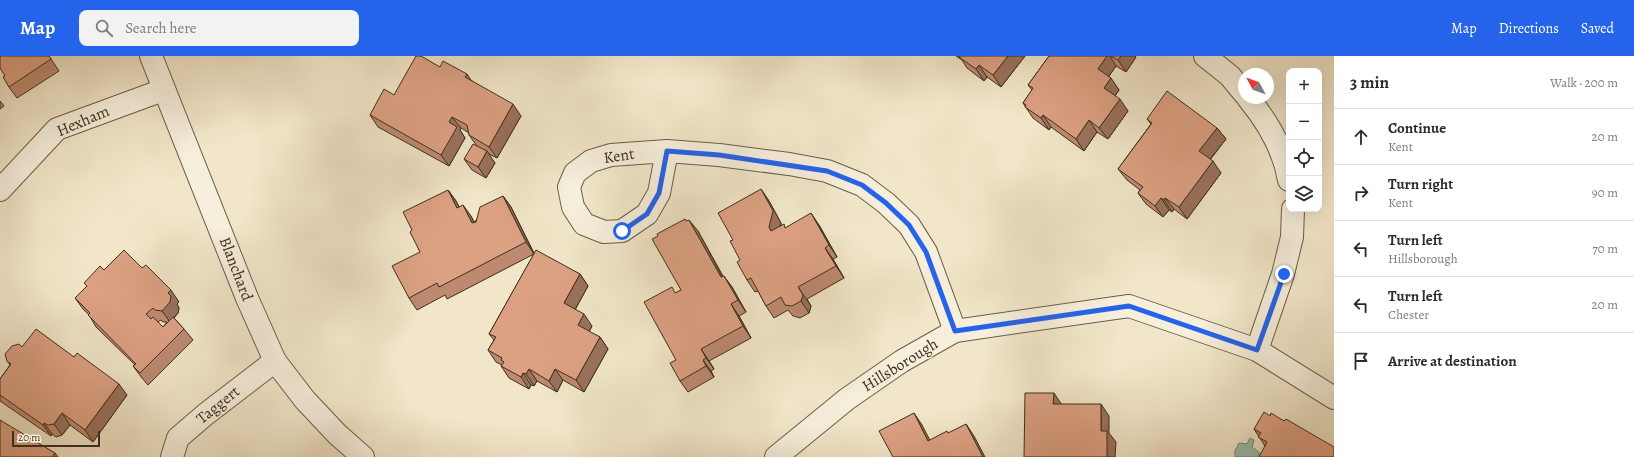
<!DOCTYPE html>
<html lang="en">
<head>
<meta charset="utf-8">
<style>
	body { margin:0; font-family:Alegreya,serif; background:#f2f2f3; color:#2b2b33 }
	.controls { position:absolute; right:12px; top:12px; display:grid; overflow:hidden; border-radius:8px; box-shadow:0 4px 16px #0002 }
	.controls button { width:36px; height:36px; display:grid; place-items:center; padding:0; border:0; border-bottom:1px solid #e1e1e2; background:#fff; color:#2b2b33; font:20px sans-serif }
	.compass { position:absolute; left:1238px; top:12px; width:36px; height:36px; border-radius:50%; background:#fff; box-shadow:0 4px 16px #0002; rotate:311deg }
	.scale { position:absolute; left:12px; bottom:10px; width:88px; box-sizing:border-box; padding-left:4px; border:2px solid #3f2f1b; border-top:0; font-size:11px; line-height:14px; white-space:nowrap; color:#3f2f1b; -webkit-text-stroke:3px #f6efdc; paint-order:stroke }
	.stop { position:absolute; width:12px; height:12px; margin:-9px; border:3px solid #2563eb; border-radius:50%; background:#fff }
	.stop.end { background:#2563eb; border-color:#fff; box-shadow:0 1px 4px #0008 }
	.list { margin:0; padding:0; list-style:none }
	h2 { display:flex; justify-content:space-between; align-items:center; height:52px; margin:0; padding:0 16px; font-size:17px }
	h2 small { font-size:13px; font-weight:400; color:#7c7c81 }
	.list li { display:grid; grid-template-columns:26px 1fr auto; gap:12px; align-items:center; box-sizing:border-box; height:56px; padding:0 16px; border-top:1px solid #e1e1e2 }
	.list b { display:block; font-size:15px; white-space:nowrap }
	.list p { margin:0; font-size:13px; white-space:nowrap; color:#7c7c81 }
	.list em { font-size:13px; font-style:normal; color:#7c7c81 }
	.icon { flex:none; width:22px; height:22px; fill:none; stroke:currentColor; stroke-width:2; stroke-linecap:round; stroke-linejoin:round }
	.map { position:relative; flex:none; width:1334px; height:401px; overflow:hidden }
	header { display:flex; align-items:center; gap:24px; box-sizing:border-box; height:56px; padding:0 20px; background:#2563eb; color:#fff }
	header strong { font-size:19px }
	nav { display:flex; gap:22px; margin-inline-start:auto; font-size:14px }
	.search { width:280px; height:36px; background:#f2f2f3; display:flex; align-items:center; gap:10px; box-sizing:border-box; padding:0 14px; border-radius:8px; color:#7c7c81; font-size:15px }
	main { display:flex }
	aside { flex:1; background:#fff }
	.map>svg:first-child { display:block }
</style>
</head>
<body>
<header>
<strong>Map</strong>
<div class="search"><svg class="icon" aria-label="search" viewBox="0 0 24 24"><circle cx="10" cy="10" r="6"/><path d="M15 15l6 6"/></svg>Search here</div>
<nav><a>Map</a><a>Directions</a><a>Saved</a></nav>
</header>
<main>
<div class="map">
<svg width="1334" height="401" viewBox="0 0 1334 401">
	<rect width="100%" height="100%" fill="#f1e6c9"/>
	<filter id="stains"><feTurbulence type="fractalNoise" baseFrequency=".005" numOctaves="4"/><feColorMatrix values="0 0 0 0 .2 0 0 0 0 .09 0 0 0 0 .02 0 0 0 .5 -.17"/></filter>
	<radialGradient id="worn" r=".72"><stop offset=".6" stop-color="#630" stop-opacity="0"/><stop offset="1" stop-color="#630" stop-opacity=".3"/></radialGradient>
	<path fill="#9bc0b2" stroke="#768676" d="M1250 382 1254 384 1252 391 1260 397 1258 401H1235V395L1239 387 1247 388Z"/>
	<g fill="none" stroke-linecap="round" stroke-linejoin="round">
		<g stroke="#6c5d46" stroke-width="24">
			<g id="street">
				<path d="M151 0 247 242 275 305 305 344 337 378 363 401"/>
				<path d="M1205 0 1230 20 1244 37"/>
				<path d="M1248 42C1267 65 1284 94 1289 124"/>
				<path d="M667 95 659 137 647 158 622 175 604 176 584 168 573 151 569 131 575 117 591 105 611 99 667 95 719 99 789 108 827 115 862 129 886 147 909 169 926 196 955 275"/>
				<path d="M0 134 57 73 163 34"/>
				<path d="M1257 294 1283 218 1292 181 1293 153"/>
				<path d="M172 401 178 382 206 358 275 305"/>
				<path d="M776 401 847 343 902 305 955 275 1129 250 1257 294 1334 342"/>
			</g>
		</g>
		<use href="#street" stroke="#f6efdc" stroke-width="22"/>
	</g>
	<g fill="#bd8a71" stroke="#3f2f1b" fill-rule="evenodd">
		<path d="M0 0H49L59 15 17 42 9 31 5 20Z"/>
		<path d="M956 0H1025L1001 31 987 21 984 25 967 12 962 4Z"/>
		<path d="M1049 0H1135L1136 1 1126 16 1116 10 1109 20 1119 34 1115 40 1128 55 1108 83 1097 76 1084 95 1051 71 1049 74 1033 62 1023 47 1032 34 1028 29Z"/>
		<path d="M440 11 472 25 521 60 497 102 487 97 495 107 486 122 472 114 464 103 477 90 469 79V77L461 72 460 74 465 82 449 110 378 71 370 59 394 39Z"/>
		<path d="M0 45 4 50 0 53Z"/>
		<path d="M1147 63 1217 72 1226 83 1210 104 1221 117 1187 163 1174 153 1172 156 1169 154 1163 161 1146 148 1138 137 1140 134 1127 124 1118 113 1151 68Z"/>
		<path d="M761 133 769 145 781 167V170L786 172 819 169 837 201 833 203 844 222 807 243 811 250 809 257 800 262 793 260 788 254 774 262 766 250 758 235 755 236 747 224 740 204Z"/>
		<path d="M448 134 456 145 459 151 471 160 474 166 503 140 511 151 534 197 580 218 588 230 575 254 592 270 589 276 600 281 608 293 584 336 563 324 557 336 537 325 534 330 531 329 529 333 509 322 501 310 502 309 496 306 488 294 494 284 489 278 534 198 447 243 445 239 417 254 409 242 420 196 412 174Z"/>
		<path d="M686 165 698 175 723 220 732 231 746 256 739 260 751 282 709 305 714 313 711 315 714 321 688 336 680 325 676 304V237L681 234Z"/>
		<path d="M142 212 179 246 177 248 179 252 178 257 174 262 184 273 193 284 148 329 142 322 133 310 135 309 96 271 89 259 83 253 75 242 87 230 84 227 104 214ZM161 264 163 266H167L163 271 158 266Z"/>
		<path d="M22 291 74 301 127 339 93 386 70 369 62 379 56 381 52 378 51 380 0 345V323L10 309 7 305Z"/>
		<path d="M1270 360 1284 365 1265 390 1254 373Z"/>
	</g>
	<g fill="#9a715c" stroke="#3f2f1b">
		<path d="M1008 0H1025L1001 31 993 19Z"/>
		<path d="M1107 0H1110L1116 10 1106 24 1098 13Z"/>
		<path d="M1121 0H1135L1136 1 1126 16 1118 4Z"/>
		<path d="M979 9 987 21 984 25 976 13Z"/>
		<path d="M467 18 475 30 465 21Z"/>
		<path d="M1111 22 1119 34 1112 44 1104 32Z"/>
		<path d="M1120 43 1128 55 1108 83 1099 72Z"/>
		<path d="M513 48 521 60 497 102 489 91Z"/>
		<path d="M1043 59 1051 71 1049 74 1041 62Z"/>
		<path d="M452 61 461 72 460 74 465 82 449 110 441 99 449 66Z"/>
		<path d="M1089 64 1097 76 1084 95 1076 83Z"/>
		<path d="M1217 72 1226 83 1207 107 1199 95Z"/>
		<path d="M487 95 495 107 486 122 478 111Z"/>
		<path d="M1213 105 1221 117 1187 163 1179 151Z"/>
		<path d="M761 133 769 145 781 167 777 183 771 175 769 171Z"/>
		<path d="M448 134 456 145 466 163 457 152Z"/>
		<path d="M503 140 511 151 534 198 526 186Z"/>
		<path d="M1161 142 1169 154 1163 161 1155 150Z"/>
		<path d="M1165 142 1174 153 1172 156 1164 144Z"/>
		<path d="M463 149 471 160 480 179 472 167Z"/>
		<path d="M811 157 819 169 837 201 829 189Z"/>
		<path d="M689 164 698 175 729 233 721 221Z"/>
		<path d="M825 192 833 203 844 222 836 210Z"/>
		<path d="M580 218 588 230 572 259 564 247Z"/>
		<path d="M724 220 732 231 746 256 738 244Z"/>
		<path d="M798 231 811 250 809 257 801 245Z"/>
		<path d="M171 234 179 246 177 248 179 252 178 257 170 266 162 255 168 237Z"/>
		<path d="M731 248 739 260 751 282 743 270Z"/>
		<path d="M584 258 592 270 586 281 578 269Z"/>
		<path d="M600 281 608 293 584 336 576 324Z"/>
		<path d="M701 293 709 305 714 313 706 302Z"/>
		<path d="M703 304 711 315 714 321 706 310Z"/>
		<path d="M529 313 537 325 534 330 526 318Z"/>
		<path d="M555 313 563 324 557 336 549 325Z"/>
		<path d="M523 317 531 329 529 333 521 321Z"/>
		<path d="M119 328 127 339 93 386 85 374Z"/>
		<path d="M1054 337 1062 349 1053 348Z"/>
		<path d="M1101 348 1109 360V377L1116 386 1115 401H1107L1101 375Z"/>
		<path d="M62 357 70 369 62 379 54 368Z"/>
		<path d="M914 357 922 369 936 396 928 385Z"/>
		<path d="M44 367 52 378 51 380 43 369Z"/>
		<path d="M966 368 974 380 985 401H983Z"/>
		<path d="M55 397 58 401H52Z"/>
	</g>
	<g fill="#dca183" stroke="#3f2f1b">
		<path d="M0 0H49L51 3 9 31 3 21 5 20 0 12Z"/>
		<path d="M416 0H421L440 11 443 5 467 18 465 21 513 48 489 91 469 79 467 69 452 61 449 66 457 71 441 99 370 59 384 33 394 39Z"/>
		<path d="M960 0H1008L993 19 979 9 976 13 959 1Z"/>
		<path d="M1049 0H1107L1098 13 1111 22 1104 32 1120 43 1099 72 1089 64 1076 83 1043 59 1041 62 1025 51 1026 49 1023 47 1033 32 1028 29Z"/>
		<path d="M1111 0H1121L1118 4Z"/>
		<path d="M1167 35 1217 72 1199 95 1213 105 1179 151 1165 142 1164 144 1161 142 1155 150 1138 137 1143 131 1118 113 1152 67 1147 63Z"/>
		<path d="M473 88 487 95 478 111 464 103Z"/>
		<path d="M761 133 773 155 769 171 771 175 784 168 785 172 811 157 829 189 825 192 836 210 798 231 803 239 801 245 792 250 785 249 781 241 766 250 751 222 747 224 737 206 740 204 730 185 733 184 718 157Z"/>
		<path d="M448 134 457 152 463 149 472 167 476 166 480 151 503 140 526 186 439 231 437 227 409 242 392 210 420 196 410 176 412 174 403 156Z"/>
		<path d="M685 163 686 165 689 164 721 221 724 220 738 244 731 248 743 270 701 293 706 302 703 304 706 310 680 325 670 307 676 304 644 246 672 231 675 237 681 234 652 183 658 180 657 178Z"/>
		<path d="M124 194 142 212 146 209 171 234 168 237 171 240 170 246 162 255 155 254 153 252 146 258 151 263 153 261 163 271 173 261 184 273 140 317 133 310 136 308 88 259 90 257 75 242 87 230 84 227 100 210 104 214Z"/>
		<path d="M536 194 580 218 564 247 584 258 578 269 600 281 576 324 555 313 549 325 529 313 526 318 523 317 521 321 501 310 504 306 501 304 502 302 488 294 496 281 489 278Z"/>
		<path d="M36 273 74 301 77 297 119 328 85 374 62 357 54 368 48 369 44 367 43 369 0 339V323L11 308 7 305 5 298 12 290 19 288 22 291Z"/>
		<path d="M1025 337H1054L1053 348H1101V375H1107V401H1024Z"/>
		<path d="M1264 356 1270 360 1271 357 1284 365 1286 363 1334 391V401H1259L1267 386 1258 381 1261 377 1254 373Z"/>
		<path d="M914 357 928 385 947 375 948 377 966 368 983 401H893L879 375Z"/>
		<path d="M0 364 55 397 52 401H0Z"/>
	</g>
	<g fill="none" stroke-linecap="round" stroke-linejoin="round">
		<path stroke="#2563eb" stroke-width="5" d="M622 175 647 158 659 137 667 95 719 99 827 115 862 129 886 147 909 169 926 196 955 275 1129 250 1257 294 1284 218"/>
	</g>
	<g text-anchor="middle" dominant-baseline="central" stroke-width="3" stroke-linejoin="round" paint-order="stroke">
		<g font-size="16" fill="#3f2f1b" stroke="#f6efdc">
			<text transform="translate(83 65) rotate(-23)">Hexham</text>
			<text transform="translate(619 100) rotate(-9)">Kent</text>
			<text transform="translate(236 213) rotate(69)">Blanchard</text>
			<text transform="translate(900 309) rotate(-32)">Hillsborough</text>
			<text transform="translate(218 349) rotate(-39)">Taggert</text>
		</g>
	</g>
	<rect width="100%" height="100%" filter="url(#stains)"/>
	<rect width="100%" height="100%" fill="url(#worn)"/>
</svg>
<div class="controls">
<button>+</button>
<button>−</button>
<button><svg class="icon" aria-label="locate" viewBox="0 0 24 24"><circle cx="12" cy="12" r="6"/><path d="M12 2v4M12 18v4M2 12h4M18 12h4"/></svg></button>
<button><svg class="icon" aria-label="layers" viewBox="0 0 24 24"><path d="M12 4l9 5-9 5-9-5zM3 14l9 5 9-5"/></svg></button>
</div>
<svg class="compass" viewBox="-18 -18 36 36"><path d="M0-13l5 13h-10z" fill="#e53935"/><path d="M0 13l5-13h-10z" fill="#7c7c81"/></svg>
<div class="scale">20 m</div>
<div class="stop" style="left:622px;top:175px"></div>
<div class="stop end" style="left:1284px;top:218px"></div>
</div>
<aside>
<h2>3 min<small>Walk · 200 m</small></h2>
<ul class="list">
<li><svg class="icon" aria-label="ahead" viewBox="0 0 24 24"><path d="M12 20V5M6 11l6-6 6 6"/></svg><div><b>Continue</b><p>Kent</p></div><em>20 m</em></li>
<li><svg class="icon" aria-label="right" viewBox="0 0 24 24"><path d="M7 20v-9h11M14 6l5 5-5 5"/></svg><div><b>Turn right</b><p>Kent</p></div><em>90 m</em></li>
<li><svg class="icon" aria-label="left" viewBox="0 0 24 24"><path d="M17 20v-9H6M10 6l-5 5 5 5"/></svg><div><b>Turn left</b><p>Hillsborough</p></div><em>70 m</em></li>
<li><svg class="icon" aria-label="left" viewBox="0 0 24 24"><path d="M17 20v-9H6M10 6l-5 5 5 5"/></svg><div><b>Turn left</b><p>Chester</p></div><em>20 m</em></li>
<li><svg class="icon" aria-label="arrive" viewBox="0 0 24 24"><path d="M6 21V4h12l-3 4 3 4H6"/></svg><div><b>Arrive at destination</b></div></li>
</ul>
</aside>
</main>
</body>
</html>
